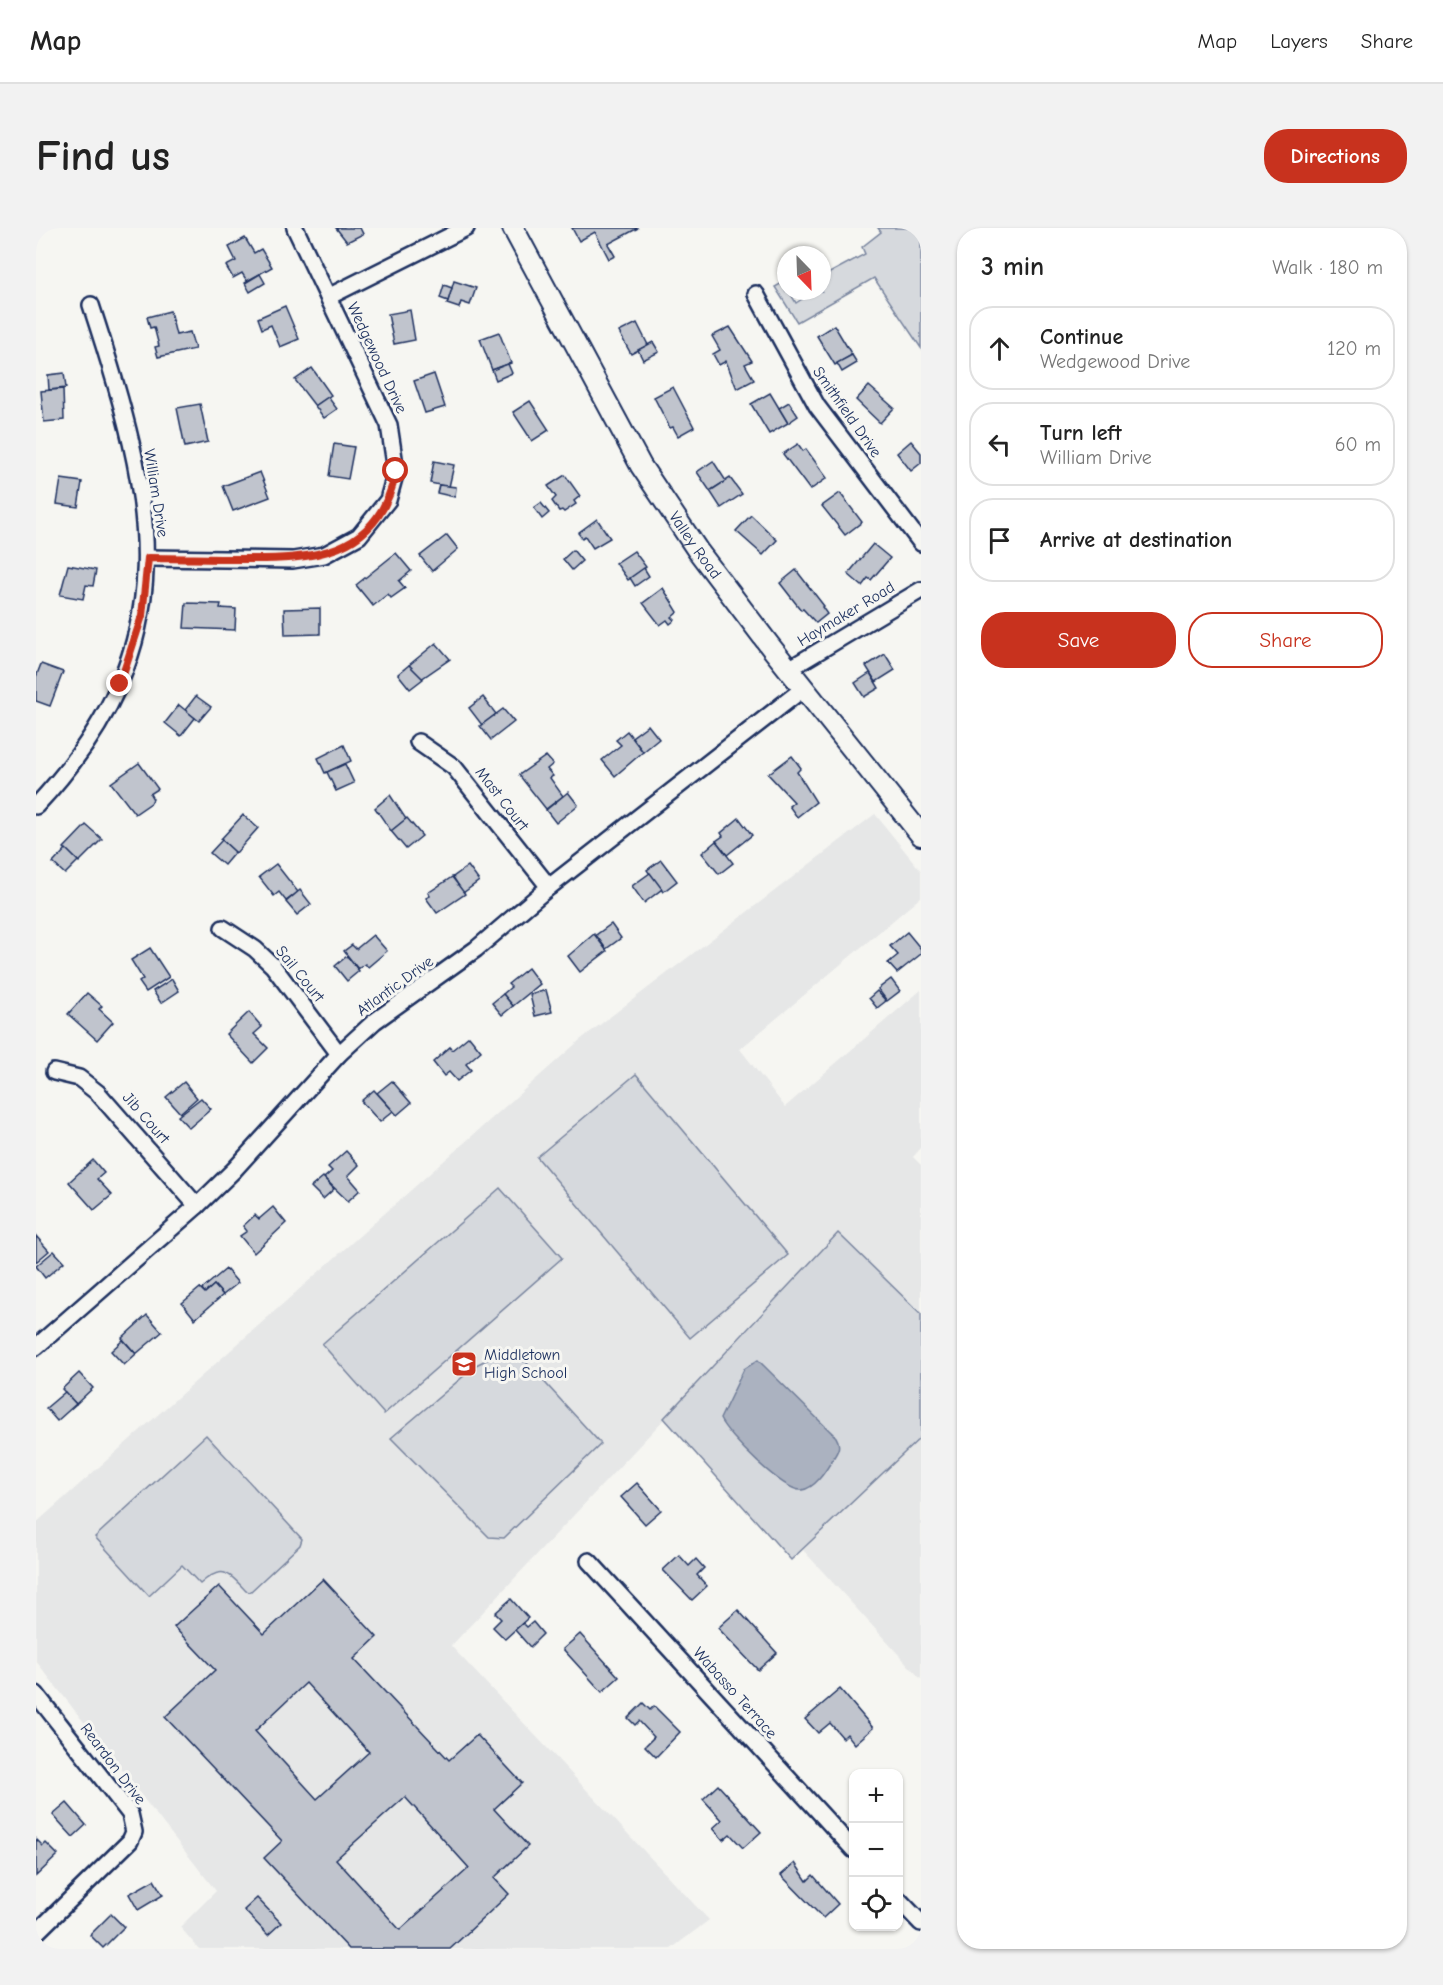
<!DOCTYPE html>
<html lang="en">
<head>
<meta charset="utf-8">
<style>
	body { margin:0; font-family:"Comic Neue",sans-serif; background:#f2f2f2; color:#222 }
	.controls { position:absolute; right:18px; bottom:18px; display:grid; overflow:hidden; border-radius:12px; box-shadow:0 2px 4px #0004 }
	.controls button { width:54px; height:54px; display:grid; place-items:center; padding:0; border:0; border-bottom:2px solid #e0e0e0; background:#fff; color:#222; font:30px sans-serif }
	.compass { position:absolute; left:741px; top:18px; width:54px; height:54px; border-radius:50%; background:#fff; box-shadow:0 2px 4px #0004; rotate:157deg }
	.stop { position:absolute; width:18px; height:18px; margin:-14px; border:4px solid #c8321e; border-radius:50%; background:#fff }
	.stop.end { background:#c8321e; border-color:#fff; box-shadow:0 2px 6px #0008 }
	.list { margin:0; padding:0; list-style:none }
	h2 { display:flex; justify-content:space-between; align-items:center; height:78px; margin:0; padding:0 24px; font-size:26px }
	h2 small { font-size:20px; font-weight:400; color:#767676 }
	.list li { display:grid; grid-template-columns:39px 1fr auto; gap:18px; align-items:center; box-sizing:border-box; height:84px; margin:0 12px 12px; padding:0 12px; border:2px solid #e0e0e0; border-radius:24px }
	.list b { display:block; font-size:22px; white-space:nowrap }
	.list p { margin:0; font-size:20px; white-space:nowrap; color:#767676 }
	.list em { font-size:20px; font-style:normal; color:#767676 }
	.actions { display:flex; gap:12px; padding:18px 24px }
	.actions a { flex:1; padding:14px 0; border:2px solid #c8321e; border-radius:24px; text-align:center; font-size:21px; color:#c8321e }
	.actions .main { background:#c8321e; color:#fff }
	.icon { flex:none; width:33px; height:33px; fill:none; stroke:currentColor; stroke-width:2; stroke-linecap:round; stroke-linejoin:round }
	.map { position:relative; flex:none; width:885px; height:1721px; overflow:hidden; border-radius:24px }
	header { display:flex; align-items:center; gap:36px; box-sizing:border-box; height:84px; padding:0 30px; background:#fff; border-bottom:2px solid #e0e0e0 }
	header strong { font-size:28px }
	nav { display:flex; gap:33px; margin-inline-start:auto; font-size:21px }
	.intro { display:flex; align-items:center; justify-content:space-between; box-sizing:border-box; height:144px; padding:0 36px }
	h1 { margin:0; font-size:42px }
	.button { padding:15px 27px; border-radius:24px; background:#c8321e; color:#fff; font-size:21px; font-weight:700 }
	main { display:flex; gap:36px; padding:0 36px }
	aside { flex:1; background:#fff; border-radius:24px; box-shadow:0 2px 4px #0004 }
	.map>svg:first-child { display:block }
</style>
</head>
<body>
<header>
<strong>Map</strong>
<nav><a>Map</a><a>Layers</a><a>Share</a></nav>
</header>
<div class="intro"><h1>Find us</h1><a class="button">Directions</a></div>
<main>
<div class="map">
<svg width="885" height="1721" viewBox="0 0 885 1721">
	<rect width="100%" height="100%" fill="#f6f6f2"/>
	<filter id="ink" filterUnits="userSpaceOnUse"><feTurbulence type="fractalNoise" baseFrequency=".0167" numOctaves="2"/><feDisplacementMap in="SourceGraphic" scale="12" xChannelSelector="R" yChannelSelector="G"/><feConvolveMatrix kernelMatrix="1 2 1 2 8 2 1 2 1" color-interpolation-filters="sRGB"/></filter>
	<g filter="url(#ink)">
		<g fill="#e6e7e7">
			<path d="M839 586 885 643V669L704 821 749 879 885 762V920L877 929 885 937V1086L802 1006 415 1418 673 1692 635 1721H163L144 1699 180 1663 0 1433V1295L544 812Z"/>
			<path d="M885 1209V1451L767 1322Z"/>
		</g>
		<g fill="#d6d9dd" stroke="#78849e" stroke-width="1.5">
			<path d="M842 0H885V120L838 50 761 94 739 59 748 54 750 63H753L760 75 778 63H786V49L829 26 826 19 845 4Z"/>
			<path d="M600 846 752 1027 654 1110 501 929Z"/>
			<path d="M464 960 526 1030 348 1186 286 1116Z"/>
			<path d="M802 1005 885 1086V1209L755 1332 628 1190Z"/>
			<path d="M469 1127 490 1134 565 1216 468 1310 453 1309 355 1210 442 1136 456 1129Z"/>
			<path d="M170 1207 266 1311 264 1317 214 1364 210 1363C192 1344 186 1336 164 1356L146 1337 113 1368 59 1309Z"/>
		</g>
		<path fill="#abb2c0" stroke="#717e99" stroke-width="1.5" d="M722 1132 800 1209C806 1219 801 1224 795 1234 789 1244 779 1260 766 1262 748 1264 692 1208 684 1191L708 1141Z"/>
		<g fill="#c0c4cd" stroke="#1b2f5e" stroke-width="1.5" fill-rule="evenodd">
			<path d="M300 0H324L327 6 311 14Z"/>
			<path d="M536 0H602L572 16 579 28 573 31 559 4 543 13Z"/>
			<path d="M209 10 218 25 225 21 236 39 211 53 206 45 197 50 190 38 200 33 193 19Z"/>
			<path d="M224 46 229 55 214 64 209 55Z"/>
			<path d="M418 53 440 60 434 77 425 74 423 80 411 76Z"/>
			<path d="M408 57 416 60 412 73 404 70Z"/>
			<path d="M249 78 263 111 244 119 235 97 226 101 222 90Z"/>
			<path d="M374 82 379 112 358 116 352 86Z"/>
			<path d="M134 83 140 107 154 104 159 121 122 129 119 119 123 118 118 99 114 100 111 89Z"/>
			<path d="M601 95 612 117 595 126 583 104Z"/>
			<path d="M798 97 816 127 799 137 781 108Z"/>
			<path d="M694 99 716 133 709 136 718 152 701 161 690 133 683 137 677 126 684 122 676 108Z"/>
			<path d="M463 104 475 135 456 142 444 111Z"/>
			<path d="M617 114 623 124 607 132 602 122Z"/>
			<path d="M816 127 821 135 806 144 801 135Z"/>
			<path d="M472 136 476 145 460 152 456 142Z"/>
			<path d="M276 140 295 167 279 178 259 152Z"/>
			<path d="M28 145 30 160 13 162 12 147Z"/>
			<path d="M398 146 409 179 389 185 378 153Z"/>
			<path d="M833 158 858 180 844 195 820 172Z"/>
			<path d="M637 159 658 199 642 208 637 199 634 200 618 169Z"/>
			<path d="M27 161 28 192 8 194 5 163Z"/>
			<path d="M734 165 752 195 733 206 715 176Z"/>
			<path d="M292 169 301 181 288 190 279 178Z"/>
			<path d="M494 173 513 202 496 213 477 184Z"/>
			<path d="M753 174 762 188 752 195 743 180Z"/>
			<path d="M164 176 172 214 149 219 141 180Z"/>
			<path d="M875 213 885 225V235L875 243 861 225Z"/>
			<path d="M298 216 318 219 312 251 293 248Z"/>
			<path d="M762 216 767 223 770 221 791 250 774 262 747 226Z"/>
			<path d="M398 233 418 237 413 259 394 255Z"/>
			<path d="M677 233 690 253 674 263 661 244Z"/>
			<path d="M224 244 234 269 197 283 187 258Z"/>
			<path d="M529 247 544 268 538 273 540 276 528 284 526 282 523 283 516 273 520 269 512 258Z"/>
			<path d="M694 250 706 266 685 280 674 263Z"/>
			<path d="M25 251 46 254 42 279 21 276Z"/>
			<path d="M403 257 420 259 419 269 401 265Z"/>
			<path d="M804 265 826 294 809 307 786 278Z"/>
			<path d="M505 275 513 285 506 291 498 280Z"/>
			<path d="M715 287 741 312 727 327 700 303Z"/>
			<path d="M561 291 574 310 557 320 549 308 546 310 542 305Z"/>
			<path d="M411 307 422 321 396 343 384 328Z"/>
			<path d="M837 316 854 330 835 352 832 350 826 358 812 346Z"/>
			<path d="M537 322 546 333 536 342 527 331Z"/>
			<path d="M598 323 610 339 592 352 580 335Z"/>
			<path d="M360 325 375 343 363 353 369 360 355 370 352 366 337 378 320 357Z"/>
			<path d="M32 337 60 342 57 358 50 357 47 371 24 367Z"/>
			<path d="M608 340 613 348 599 358 594 350Z"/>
			<path d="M760 342 788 378 786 379 791 386 780 395 767 381 765 382 744 355Z"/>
			<path d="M627 360 642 384 636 389 639 392 634 396 631 392 624 397 607 375Z"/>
			<path d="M150 375 185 376 184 380 200 381 199 402 148 400Z"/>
			<path d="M284 380V406L249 407 248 381Z"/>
			<path d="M400 415 414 431 385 451 373 437Z"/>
			<path d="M849 426 859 442 840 454 830 438Z"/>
			<path d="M5 436 27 444 14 478 0 473V449Z"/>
			<path d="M373 437 387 451 374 461 362 446Z"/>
			<path d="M834 445 843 460 828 469 819 455Z"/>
			<path d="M160 468 175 479 163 493 149 482Z"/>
			<path d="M447 469 460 486 446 497 433 480Z"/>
			<path d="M143 477 159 490 145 508 129 495Z"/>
			<path d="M467 481 478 494 455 512 444 498Z"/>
			<path d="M612 497 623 511 607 524 596 509Z"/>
			<path d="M591 503 607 524 579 548 566 532 585 517 580 512Z"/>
			<path d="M308 517 315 533 289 545 282 530Z"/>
			<path d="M510 528 517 536 511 541 517 548 514 550 527 568 510 581 483 547Z"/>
			<path d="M756 528 765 540 761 544 780 574 761 589 753 578 758 574 732 546Z"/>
			<path d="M103 535 122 561 114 566 117 571 115 575 99 586 75 555Z"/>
			<path d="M309 536 318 555 300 563 291 544Z"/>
			<path d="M532 564 542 577 520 595 510 582Z"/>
			<path d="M354 567 370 591 355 603 339 580Z"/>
			<path d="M207 587 222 600 200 625 185 611Z"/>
			<path d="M371 590 386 608 370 621 355 603Z"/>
			<path d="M703 590 716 607 691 627 680 613 687 608 685 605Z"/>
			<path d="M50 597 66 611 43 634 28 620Z"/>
			<path d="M186 612 199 624 188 637 174 625Z"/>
			<path d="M680 613 697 635 683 646 666 625Z"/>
			<path d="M30 621 42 633 29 646 17 635Z"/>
			<path d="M625 632 641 653 627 664 611 642Z"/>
			<path d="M240 636 262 664 250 673 243 664 238 668 223 649Z"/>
			<path d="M432 638 443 653 427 665 417 649Z"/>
			<path d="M614 645 626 661 608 675 596 658Z"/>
			<path d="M416 649 429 666 401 685 390 670 394 668 392 665Z"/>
			<path d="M264 662 275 676 261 687 250 674Z"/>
			<path d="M575 696 585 710 570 721 560 707Z"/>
			<path d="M871 704 885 721V726L861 745 852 735 862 727 854 718Z"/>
			<path d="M558 706 571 723 544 744 532 728Z"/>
			<path d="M337 707 351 723 332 739 329 736 322 741 308 723 316 717 320 721Z"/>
			<path d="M114 720 133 749 110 764 103 754 107 751 95 732Z"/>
			<path d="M311 728 323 743 311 753 299 738Z"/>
			<path d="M492 740 504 756 477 778 467 766 475 759 472 756Z"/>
			<path d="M136 751 143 763 125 775 117 763Z"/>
			<path d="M855 751 864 763 851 773 842 761Z"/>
			<path d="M510 762 516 784 499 788 494 767Z"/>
			<path d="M841 763 850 773 841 780 833 770Z"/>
			<path d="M51 765 66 778 63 781 77 794 61 812 32 786Z"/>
			<path d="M467 766 477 778 466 787 456 775Z"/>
			<path d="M213 784 226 799 218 806 232 820 217 835 190 806Z"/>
			<path d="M433 808 445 823 430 836 435 842 421 853 413 844 408 848 397 834 414 819 416 822Z"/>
			<path d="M356 853 375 875 361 887 341 865Z"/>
			<path d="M148 854 161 870 144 885 130 869Z"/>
			<path d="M338 862 357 883 344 894 325 873Z"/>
			<path d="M165 870 175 881 153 900 142 888Z"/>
			<path d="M310 923 323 937 312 948 324 962 312 973 288 950 296 943 292 939Z"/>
			<path d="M57 932 68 945 61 951 76 967 58 982 33 954Z"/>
			<path d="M287 949 298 961 287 971 275 959Z"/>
			<path d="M237 979 250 995 218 1025 204 1008 211 1003 207 998 219 987 223 991Z"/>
			<path d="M0 1008 13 1023 0 1034Z"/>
			<path d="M18 1023 28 1034 9 1050 0 1038Z"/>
			<path d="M190 1041 202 1055 187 1067 178 1057 169 1065 166 1061Z"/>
			<path d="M178 1057 187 1067 159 1091 146 1075 164 1060 169 1065Z"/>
			<path d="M111 1087 126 1104 100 1126 86 1110Z"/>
			<path d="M87 1112 100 1126 88 1137 75 1123Z"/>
			<path d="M43 1145 57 1160 40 1176 26 1161Z"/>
			<path d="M29 1164 40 1176 21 1193 10 1180Z"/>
			<path d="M601 1255 625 1282 609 1296 585 1269Z"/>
			<path d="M643 1327 653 1338 660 1331 668 1340 661 1347 671 1358 656 1372 627 1342Z"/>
			<path d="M287 1351 341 1409 318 1431 413 1532 441 1507 486 1555 458 1581 492 1618 458 1650 473 1666 414 1721H313L228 1630 246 1613 129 1489 179 1442 138 1399 183 1358 228 1406ZM270 1455 333 1524 281 1571 219 1503ZM369 1569 433 1640 364 1702 300 1631Z"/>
			<path d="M475 1371 492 1390 469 1411 457 1399 465 1391 459 1385Z"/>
			<path d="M702 1382 741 1425 722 1442 682 1400Z"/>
			<path d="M497 1394 507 1406 494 1419 479 1402 487 1395 491 1399Z"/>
			<path d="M544 1406 583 1449 566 1464 527 1421Z"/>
			<path d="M804 1461 837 1500 819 1516 811 1506 807 1510 794 1495 782 1505 769 1491Z"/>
			<path d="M607 1475 614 1482 618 1478 644 1504 620 1529 609 1518 618 1509 603 1493 599 1497 592 1490Z"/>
			<path d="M682 1557 725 1604 707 1620 694 1606 687 1612 677 1600 686 1592 667 1571Z"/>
			<path d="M31 1575 50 1597 37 1609 17 1587Z"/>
			<path d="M0 1611 7 1618 10 1615 22 1627 0 1648Z"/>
			<path d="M759 1635 771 1653 777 1647 802 1676 787 1690 745 1647Z"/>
			<path d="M118 1652 127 1667 102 1682 93 1666Z"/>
			<path d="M221 1670 245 1695 232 1707 208 1682Z"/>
			<path d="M75 1686 88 1699 67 1720 54 1707Z"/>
		</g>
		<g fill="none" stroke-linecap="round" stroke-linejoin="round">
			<g stroke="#1b2f5e" stroke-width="20">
				<g id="minor">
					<path d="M720 66 781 178 885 315"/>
					<path d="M292 69 430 0"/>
					<path d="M112 330 257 332 288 327 323 308 352 272 360 243 353 197 259 0"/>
					<path d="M753 441 885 362"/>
					<path d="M382 514 418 539 513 659"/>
					<path d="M0 578C154 413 119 273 55 77"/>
					<path d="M187 700 219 721 237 738 303 826"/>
					<path d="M18 844 43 850 62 865 161 978"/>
					<path d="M0 1119 161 978 198 942 303 826 339 793 440 721 513 659 768 460"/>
					<path d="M553 1333 818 1622"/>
					<path d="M0 1466 94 1586 98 1604 94 1613 0 1705"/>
					<path d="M862 1671 885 1695"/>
				</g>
			</g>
			<g stroke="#1b2f5e" stroke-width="24">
				<g id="major">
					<path id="s1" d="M477 0 605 238 662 323 734 418 885 607"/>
				</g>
			</g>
			<use href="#minor" stroke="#f6f6f2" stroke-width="15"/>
			<use href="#major" stroke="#f6f6f2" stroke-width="20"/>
		</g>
	</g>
	<g fill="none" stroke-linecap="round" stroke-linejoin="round" filter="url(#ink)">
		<path stroke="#c8321e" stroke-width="8" d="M84 456 106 388 112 330C142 330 173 331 203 331 275 332 343 329 360 243"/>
	</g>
	<defs>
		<g id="school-square" transform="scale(1.35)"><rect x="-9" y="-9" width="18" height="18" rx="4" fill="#c8321e" stroke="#f6f6f2"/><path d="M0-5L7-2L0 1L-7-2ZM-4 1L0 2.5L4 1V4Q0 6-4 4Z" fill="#fff"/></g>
	</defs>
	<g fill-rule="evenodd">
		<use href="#school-square" x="428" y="1136"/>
	</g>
	<g text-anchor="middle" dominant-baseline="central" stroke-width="6" stroke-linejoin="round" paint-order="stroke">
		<g font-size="16" fill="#1b2f5e" stroke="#f6f6f2">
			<text transform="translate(341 130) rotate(65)">Wedgewood Drive</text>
			<text transform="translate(811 184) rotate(55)">Smithfield Drive</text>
			<text transform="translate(120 265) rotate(81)">William Drive</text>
			<text stroke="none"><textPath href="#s1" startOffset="366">Valley Road</textPath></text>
			<text transform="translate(810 386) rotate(-31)">Haymaker Road</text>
			<text transform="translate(466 571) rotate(52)">Mast Court</text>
			<text transform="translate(264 746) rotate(51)">Sail Court</text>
			<text transform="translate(359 758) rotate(-36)">Atlantic Drive</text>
			<text transform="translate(110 890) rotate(49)">Jib Court</text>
			<text transform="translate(699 1465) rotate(48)">Wabasso Terrace</text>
			<text transform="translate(77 1536) rotate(53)">Reardon Drive</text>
		</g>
		<g font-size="16" fill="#1b2f5e" stroke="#f6f6f2" text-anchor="start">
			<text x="448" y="1127">Middletown<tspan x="448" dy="18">High School</tspan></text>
		</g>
	</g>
</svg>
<div class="controls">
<button>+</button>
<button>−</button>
<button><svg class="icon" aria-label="locate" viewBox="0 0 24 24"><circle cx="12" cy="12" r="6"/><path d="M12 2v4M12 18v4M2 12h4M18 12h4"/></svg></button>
</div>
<svg class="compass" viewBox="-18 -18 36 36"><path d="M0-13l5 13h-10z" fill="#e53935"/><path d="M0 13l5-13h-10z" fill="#767676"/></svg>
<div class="stop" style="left:360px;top:243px"></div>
<div class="stop end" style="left:84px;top:456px"></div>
</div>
<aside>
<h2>3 min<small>Walk · 180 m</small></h2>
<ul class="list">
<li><svg class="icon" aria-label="ahead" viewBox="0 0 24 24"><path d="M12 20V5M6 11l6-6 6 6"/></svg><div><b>Continue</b><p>Wedgewood Drive</p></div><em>120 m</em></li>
<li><svg class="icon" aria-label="left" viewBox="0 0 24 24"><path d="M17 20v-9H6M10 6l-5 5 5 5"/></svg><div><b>Turn left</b><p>William Drive</p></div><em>60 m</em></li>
<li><svg class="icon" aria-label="arrive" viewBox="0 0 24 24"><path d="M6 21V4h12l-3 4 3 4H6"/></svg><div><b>Arrive at destination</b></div></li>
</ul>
<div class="actions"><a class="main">Save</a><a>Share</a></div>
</aside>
</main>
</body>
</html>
